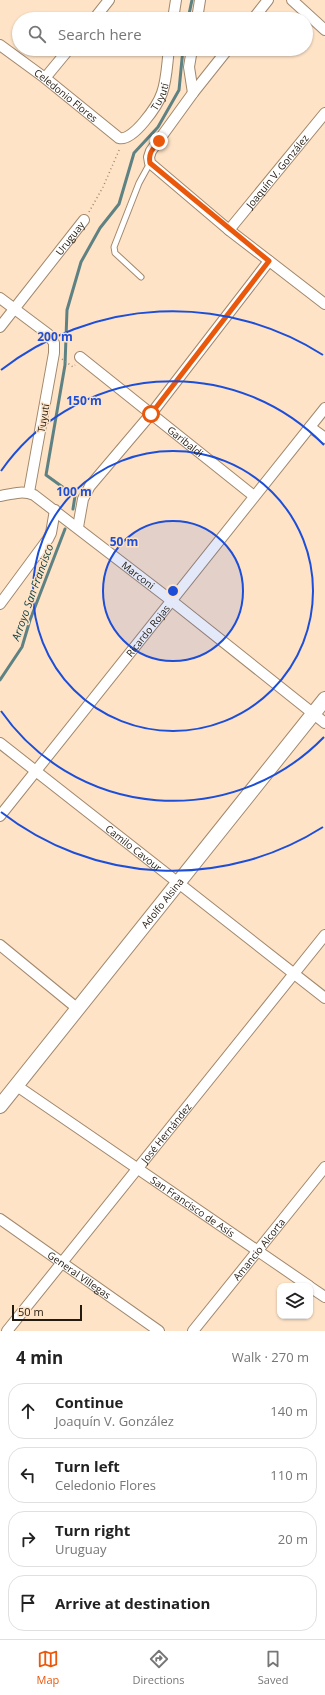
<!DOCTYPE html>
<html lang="en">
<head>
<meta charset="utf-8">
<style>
	body { margin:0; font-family:"Open Sans",sans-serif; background:#f2f2f2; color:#222 }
	.controls { position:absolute; right:12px; bottom:12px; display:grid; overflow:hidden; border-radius:8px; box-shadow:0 1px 3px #0004 }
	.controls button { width:36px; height:36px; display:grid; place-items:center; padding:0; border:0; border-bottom:1px solid #e0e0e0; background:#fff; color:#222; font:20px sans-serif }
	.scale { position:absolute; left:12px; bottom:10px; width:70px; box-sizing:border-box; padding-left:4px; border:2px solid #241b10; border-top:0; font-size:11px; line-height:14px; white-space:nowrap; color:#241b10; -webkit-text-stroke:3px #fee3c6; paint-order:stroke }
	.stop { position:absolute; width:12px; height:12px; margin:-9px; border:3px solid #ea580c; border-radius:50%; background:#fff }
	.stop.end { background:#ea580c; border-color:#fff; box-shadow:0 1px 4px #0008 }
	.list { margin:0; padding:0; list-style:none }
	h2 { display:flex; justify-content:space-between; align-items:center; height:52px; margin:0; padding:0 16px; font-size:17px }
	h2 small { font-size:13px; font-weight:400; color:#767676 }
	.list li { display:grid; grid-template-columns:26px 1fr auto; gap:12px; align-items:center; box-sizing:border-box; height:56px; margin:0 8px 8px; padding:0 8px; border:1px solid #e0e0e0; border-radius:16px }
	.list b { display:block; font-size:15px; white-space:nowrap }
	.list p { margin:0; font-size:13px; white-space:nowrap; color:#767676 }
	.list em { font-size:13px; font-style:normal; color:#767676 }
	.icon { flex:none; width:22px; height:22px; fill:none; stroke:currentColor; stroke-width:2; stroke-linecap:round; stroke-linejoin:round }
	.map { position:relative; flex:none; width:325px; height:1331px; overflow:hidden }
	.search { position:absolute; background:#fff; box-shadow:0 1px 3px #0004; left:12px; right:12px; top:12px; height:44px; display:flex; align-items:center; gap:10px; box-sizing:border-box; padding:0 14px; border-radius:22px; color:#767676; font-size:15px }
	.sheet { height:308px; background:#fff }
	nav { display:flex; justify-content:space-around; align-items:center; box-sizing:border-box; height:56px; border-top:1px solid #e0e0e0; background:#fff; font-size:11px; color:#767676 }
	nav a { display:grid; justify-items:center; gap:2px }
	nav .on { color:#ea580c }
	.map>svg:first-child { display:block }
</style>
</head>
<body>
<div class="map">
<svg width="325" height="1331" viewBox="0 0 325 1331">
	<rect width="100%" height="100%" fill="#fee3c6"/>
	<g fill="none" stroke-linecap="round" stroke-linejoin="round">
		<g stroke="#5e8283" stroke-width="3">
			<path d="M188 19 192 0"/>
			<path d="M73 509 75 496 46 475 65 365 67 310 81 262 100 228 119 204 134 153 158 127 179 90 183 49"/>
			<path d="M0 680 22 647 30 620 65 529"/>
		</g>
		<g stroke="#a1886d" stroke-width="7">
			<path id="lane" d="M141 277 115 253 114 247 139 183 150 163"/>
		</g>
		<g stroke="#a1886d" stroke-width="12">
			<g id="street">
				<path d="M292 0 325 30"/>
				<path d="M94 19 109 0"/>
				<path d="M173 19 176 0"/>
				<path d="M197 19 200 0"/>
				<path d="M253 19 268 0"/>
				<path id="s1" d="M0 45 45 78 119 138C133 142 158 105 162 93 167 79 167 63 169 49"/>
				<path d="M192 49 189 67 193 93"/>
				<path d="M228 49 193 93 151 151 149 157 150 163 229 230 325 304"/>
				<path d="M45 78 69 49"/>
				<path id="s2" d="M229 230 325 113"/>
				<path d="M0 298 48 334 54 343V353L29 492"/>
				<path id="s3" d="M0 327 84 220"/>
				<path id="s4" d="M80 357 254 496"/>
				<path d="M310 427 325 438"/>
				<path id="s5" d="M0 496C11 494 23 490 34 495L172 601 325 723"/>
				<path d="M78 527 83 499 90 486 151 414 269 261"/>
				<path d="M0 604 48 539 51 533 55 510"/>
				<path id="s6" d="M0 743 325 998"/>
				<path id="s7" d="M0 816 325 408"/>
				<path d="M0 945 78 1009"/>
				<path id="s8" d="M17 1086 309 1286"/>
				<path id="s9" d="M0 1219 159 1331"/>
				<path d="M310 1287 325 1297"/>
				<path id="s10" d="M7 1331 325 935"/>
				<path id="s11" d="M193 1331 325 1167"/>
			</g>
		</g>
		<g stroke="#a1886d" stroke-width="16">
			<g id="secondary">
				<path id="s12" d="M0 1106 325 699"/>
			</g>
		</g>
		<g stroke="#9c8974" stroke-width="1.5" stroke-dasharray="1 3" stroke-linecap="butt">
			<path d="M89 212 103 187 120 148"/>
			<path d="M62 359 73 367 75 365"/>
		</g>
		<use href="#lane" stroke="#fff" stroke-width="5"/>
		<use href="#street" stroke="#fff" stroke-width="10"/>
		<use href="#secondary" stroke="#fff" stroke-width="14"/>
	</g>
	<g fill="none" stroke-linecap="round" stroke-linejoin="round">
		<path stroke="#ea580c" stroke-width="5" d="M151 414 269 261 150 163C148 153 153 149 159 141"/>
	</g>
	<circle cx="173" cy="591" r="70" fill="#1d4ed8" fill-opacity=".12"/>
	<g fill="none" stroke="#1d4ed8" stroke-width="2">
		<circle cx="173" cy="591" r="70"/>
		<circle cx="173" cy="591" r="140"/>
		<path d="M324 737A210 210 0 0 1 1 711M1 471A210 210 0 0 1 324 445"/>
		<path d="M323 827A280 280 0 0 1 1 812M1 370A280 280 0 0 1 323 355"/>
	</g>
	<g text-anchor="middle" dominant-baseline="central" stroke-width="3" stroke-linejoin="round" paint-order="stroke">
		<g font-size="10" fill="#241b10" stroke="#fee3c6">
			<text stroke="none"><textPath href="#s1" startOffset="83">Celedonio Flores</textPath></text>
			<text stroke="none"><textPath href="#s1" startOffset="212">Tuyutí</textPath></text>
			<text stroke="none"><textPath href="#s2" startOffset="76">Joaquín V. González</textPath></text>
			<text stroke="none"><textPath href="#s3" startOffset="113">Uruguay</textPath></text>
			<text transform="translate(43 418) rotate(-80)">Tuyutí</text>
			<text stroke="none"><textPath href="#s4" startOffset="135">Garibaldi</textPath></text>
			<text stroke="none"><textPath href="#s5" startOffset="166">Marconi</textPath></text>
			<text stroke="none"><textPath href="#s7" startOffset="237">Ricardo Rojas</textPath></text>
			<text stroke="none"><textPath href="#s6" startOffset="170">Camilo Cavour</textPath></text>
			<text stroke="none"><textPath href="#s12" startOffset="260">Adolfo Alsina</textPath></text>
			<text stroke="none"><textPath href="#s10" startOffset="254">José Hernández</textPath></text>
			<text stroke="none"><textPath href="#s8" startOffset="213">San Francisco de Asís</textPath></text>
			<text stroke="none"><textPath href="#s11" startOffset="105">Amancio Alcorta</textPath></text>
			<text stroke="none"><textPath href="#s9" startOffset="97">General Villegas</textPath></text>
		</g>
		<g font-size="11" font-style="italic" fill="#093e43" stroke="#fee3c6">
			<text transform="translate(32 592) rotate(-70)">Arroyo San Francisco</text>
		</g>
	</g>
	<circle cx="173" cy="591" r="6" fill="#1d4ed8" stroke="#fee3c6" stroke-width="2"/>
	<g font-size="12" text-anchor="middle" font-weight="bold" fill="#1d4ed8" stroke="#fee3c6" stroke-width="3" stroke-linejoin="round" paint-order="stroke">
		<text x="55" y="341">200 m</text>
		<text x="84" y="405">150 m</text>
		<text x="74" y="496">100 m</text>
		<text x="124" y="546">50 m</text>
	</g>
</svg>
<div class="controls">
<button><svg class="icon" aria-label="layers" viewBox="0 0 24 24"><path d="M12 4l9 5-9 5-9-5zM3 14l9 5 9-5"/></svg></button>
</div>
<div class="scale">50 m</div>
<div class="stop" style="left:151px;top:414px"></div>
<div class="stop end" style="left:159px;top:141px"></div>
<div class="search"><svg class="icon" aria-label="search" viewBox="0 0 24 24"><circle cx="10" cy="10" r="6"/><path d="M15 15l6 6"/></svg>Search here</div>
</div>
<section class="sheet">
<h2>4 min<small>Walk · 270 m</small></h2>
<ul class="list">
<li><svg class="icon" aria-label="ahead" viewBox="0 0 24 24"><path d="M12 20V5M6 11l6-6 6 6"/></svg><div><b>Continue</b><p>Joaquín V. González</p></div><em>140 m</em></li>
<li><svg class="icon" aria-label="left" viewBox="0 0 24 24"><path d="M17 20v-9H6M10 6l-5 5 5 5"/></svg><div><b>Turn left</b><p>Celedonio Flores</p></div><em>110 m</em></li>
<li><svg class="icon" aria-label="right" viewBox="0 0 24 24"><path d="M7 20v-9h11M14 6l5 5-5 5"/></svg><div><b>Turn right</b><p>Uruguay</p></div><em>20 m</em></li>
<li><svg class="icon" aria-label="arrive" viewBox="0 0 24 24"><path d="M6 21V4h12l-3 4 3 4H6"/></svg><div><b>Arrive at destination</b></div></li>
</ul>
</section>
<nav>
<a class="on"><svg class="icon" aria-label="map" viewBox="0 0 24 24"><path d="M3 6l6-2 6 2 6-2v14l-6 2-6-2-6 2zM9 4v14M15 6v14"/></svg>Map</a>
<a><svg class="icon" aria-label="directions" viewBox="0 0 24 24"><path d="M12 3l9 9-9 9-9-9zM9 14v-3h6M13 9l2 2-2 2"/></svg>Directions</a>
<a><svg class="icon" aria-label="saved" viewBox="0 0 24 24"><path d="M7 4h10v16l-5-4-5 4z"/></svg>Saved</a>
</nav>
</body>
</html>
